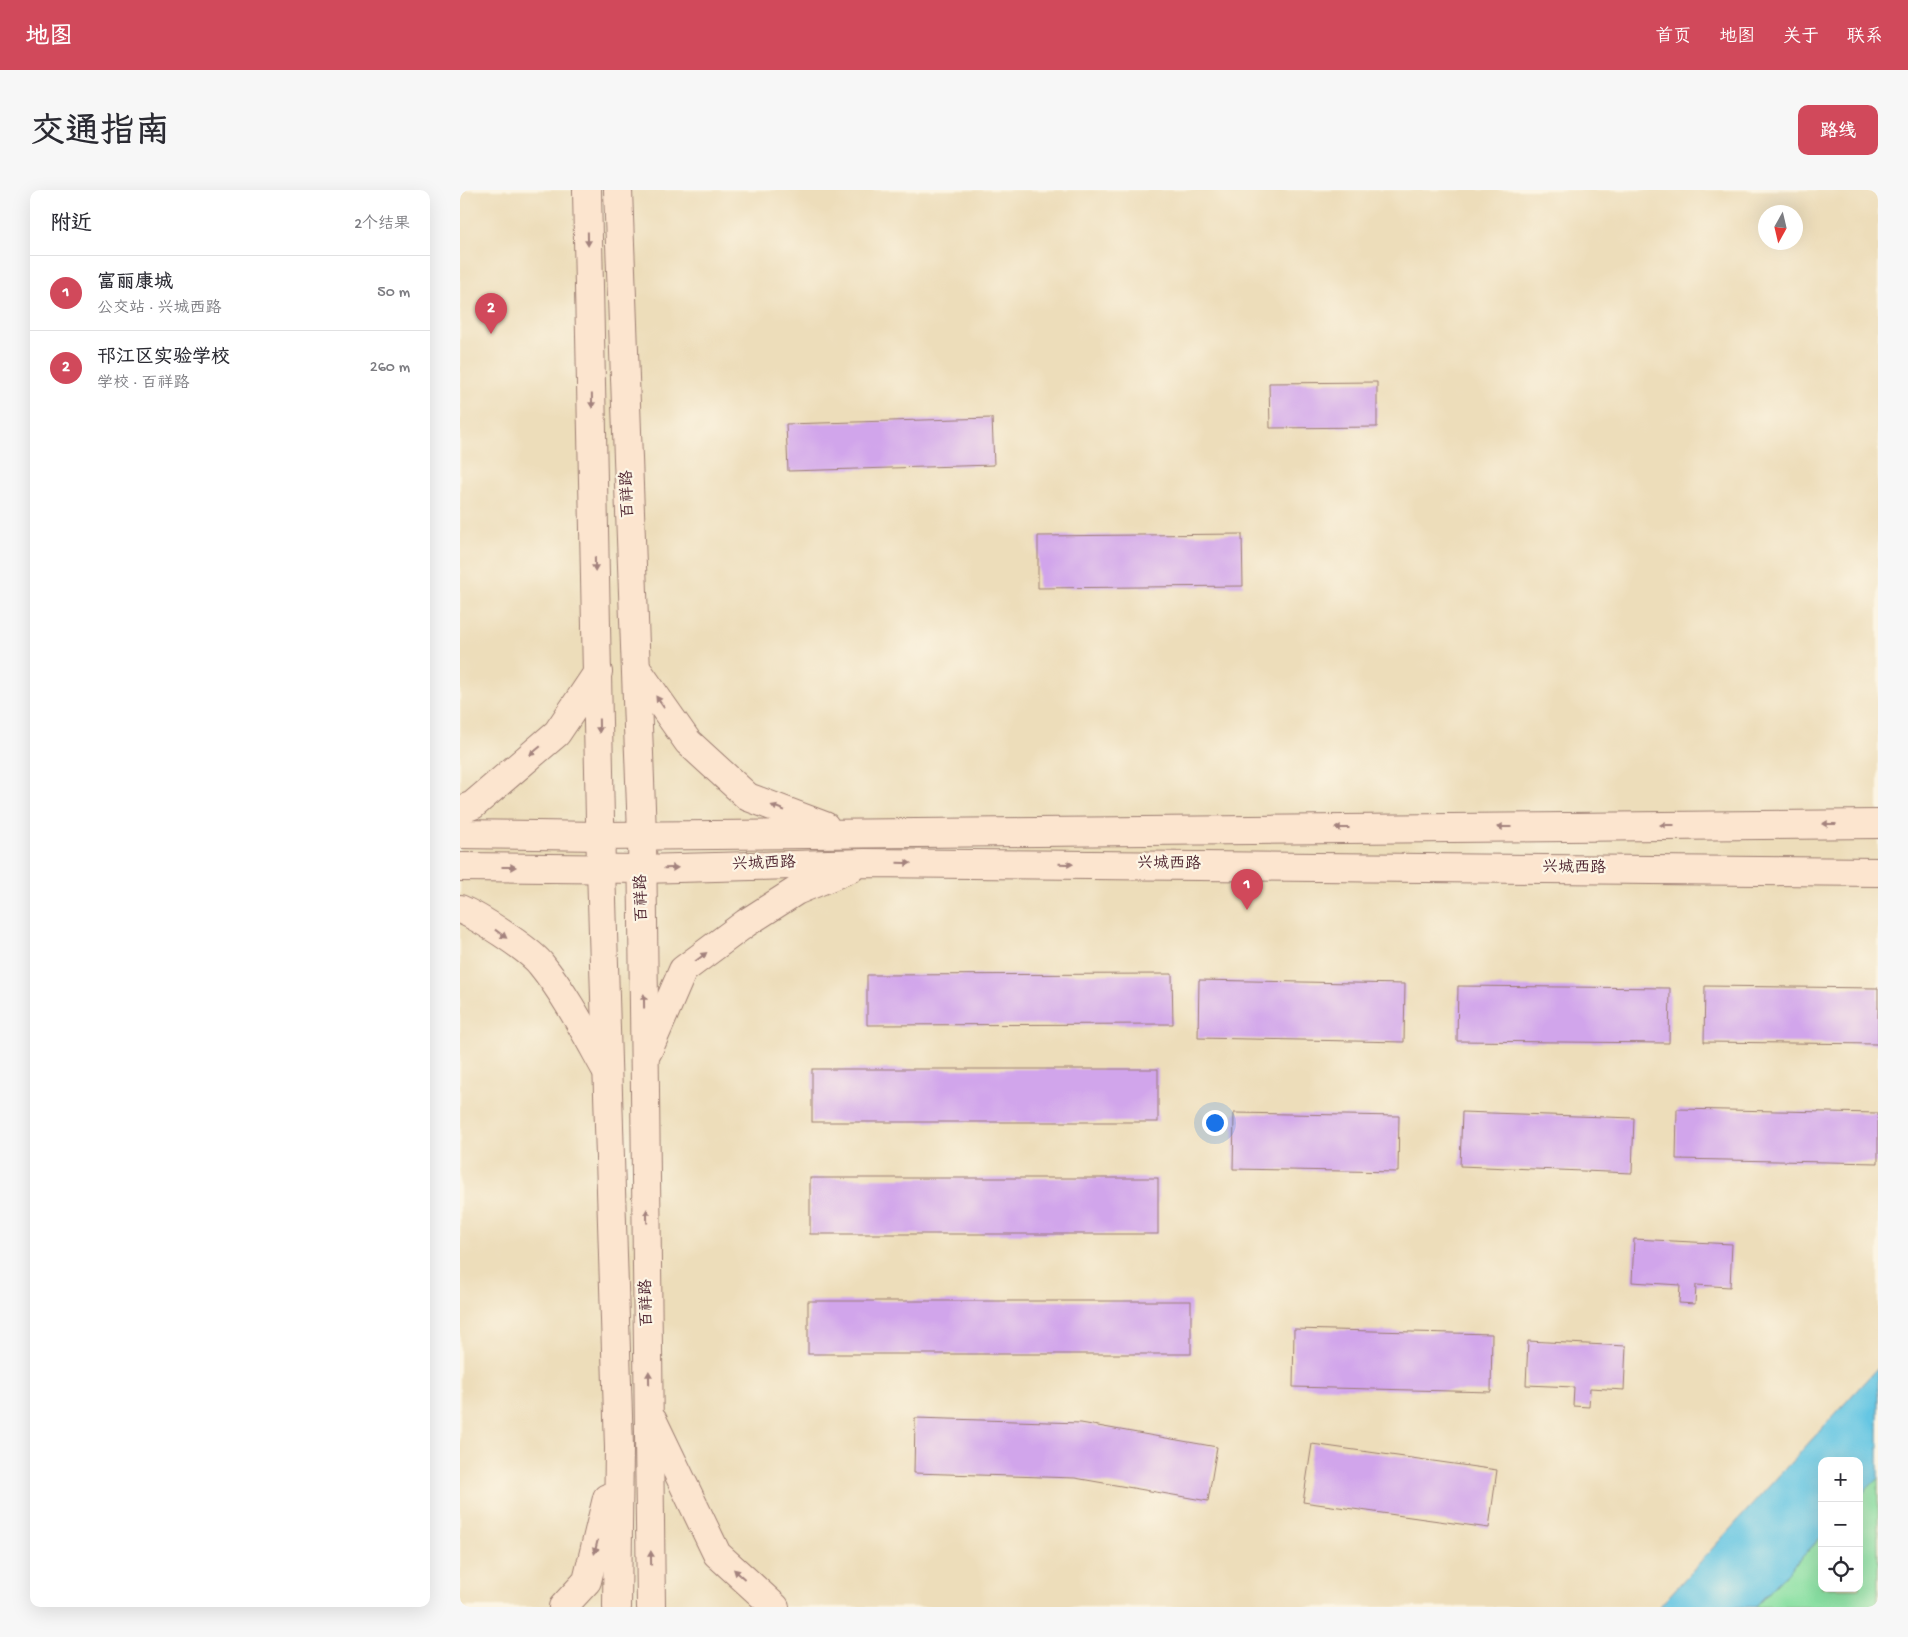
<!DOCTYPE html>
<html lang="zh">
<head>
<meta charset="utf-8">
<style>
	body { margin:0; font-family:"Gochi Hand","LXGW WenKai TC",sans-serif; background:#f7f7f7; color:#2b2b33 }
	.controls { position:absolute; right:15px; bottom:15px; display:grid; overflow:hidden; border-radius:10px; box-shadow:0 5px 20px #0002 }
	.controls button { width:45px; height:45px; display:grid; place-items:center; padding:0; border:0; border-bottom:1px solid #e1e1e2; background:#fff; color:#2b2b33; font:25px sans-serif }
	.compass { position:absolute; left:1298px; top:15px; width:45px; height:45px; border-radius:50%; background:#fff; box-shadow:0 5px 20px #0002; rotate:188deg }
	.you { position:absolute; left:754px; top:932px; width:18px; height:18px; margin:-12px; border:4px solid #fff; border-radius:50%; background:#1a73e8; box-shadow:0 0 0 8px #1a73e833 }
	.badge { display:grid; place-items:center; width:32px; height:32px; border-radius:50%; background:#d1495b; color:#fff; font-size:16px; font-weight:700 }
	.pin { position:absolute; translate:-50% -41px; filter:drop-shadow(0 1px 2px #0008) }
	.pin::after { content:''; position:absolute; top:26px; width:18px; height:15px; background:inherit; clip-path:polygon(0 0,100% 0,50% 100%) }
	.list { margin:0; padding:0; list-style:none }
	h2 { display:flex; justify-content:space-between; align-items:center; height:65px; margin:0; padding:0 20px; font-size:21px }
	h2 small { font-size:16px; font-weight:400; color:#7c7c81 }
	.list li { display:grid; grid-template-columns:32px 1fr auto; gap:15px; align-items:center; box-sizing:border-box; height:75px; padding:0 20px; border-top:1px solid #e1e1e2 }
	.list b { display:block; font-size:19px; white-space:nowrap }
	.list p { margin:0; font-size:16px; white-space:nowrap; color:#7c7c81 }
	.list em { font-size:16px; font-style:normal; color:#7c7c81 }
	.icon { flex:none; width:28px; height:28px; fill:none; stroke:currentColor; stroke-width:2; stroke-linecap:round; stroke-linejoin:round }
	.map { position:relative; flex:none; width:1418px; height:1417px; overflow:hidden; border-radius:10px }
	header { display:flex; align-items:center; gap:30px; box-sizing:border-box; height:70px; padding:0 25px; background:#d1495b; color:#fff }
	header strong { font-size:24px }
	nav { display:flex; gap:28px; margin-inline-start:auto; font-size:18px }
	.intro { display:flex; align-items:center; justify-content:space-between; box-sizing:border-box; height:120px; padding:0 30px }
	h1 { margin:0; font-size:35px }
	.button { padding:12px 22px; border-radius:10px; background:#d1495b; color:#fff; font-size:18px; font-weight:700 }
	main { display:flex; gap:30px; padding:0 30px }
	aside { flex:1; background:#fff; border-radius:10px; box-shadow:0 5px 20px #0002 }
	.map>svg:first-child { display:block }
</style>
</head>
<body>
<header>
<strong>地图</strong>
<nav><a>首页</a><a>地图</a><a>关于</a><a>联系</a></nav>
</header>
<div class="intro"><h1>交通指南</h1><a class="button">路线</a></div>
<main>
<aside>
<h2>附近<small>2个结果</small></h2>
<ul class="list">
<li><span class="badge">1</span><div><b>富丽康城</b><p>公交站 · 兴城西路</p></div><em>50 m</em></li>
<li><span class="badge">2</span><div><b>邗江区实验学校</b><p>学校 · 百祥路</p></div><em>260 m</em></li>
</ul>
</aside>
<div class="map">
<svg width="1418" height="1417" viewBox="0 0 1418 1417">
	<rect width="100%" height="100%" fill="#fcf5e5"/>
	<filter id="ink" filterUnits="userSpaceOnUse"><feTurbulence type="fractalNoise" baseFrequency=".02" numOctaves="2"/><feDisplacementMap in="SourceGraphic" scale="10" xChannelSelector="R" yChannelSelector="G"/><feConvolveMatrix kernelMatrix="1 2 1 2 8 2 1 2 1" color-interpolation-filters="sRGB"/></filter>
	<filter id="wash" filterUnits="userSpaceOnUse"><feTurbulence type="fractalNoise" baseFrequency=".0096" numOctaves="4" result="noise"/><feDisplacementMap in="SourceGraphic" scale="20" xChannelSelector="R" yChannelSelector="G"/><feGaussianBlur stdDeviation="1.12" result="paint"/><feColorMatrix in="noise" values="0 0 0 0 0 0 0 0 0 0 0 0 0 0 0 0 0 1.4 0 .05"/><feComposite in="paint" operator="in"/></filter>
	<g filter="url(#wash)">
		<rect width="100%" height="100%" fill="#edddba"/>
		<path fill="#89e0a3" stroke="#6a8067" d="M1418 1288V1417H1295L1362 1346V1398H1399V1307Z"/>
		<path fill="#65c6e3" stroke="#587287" d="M1418 1177V1288L1399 1307V1271H1362V1346L1295 1417H1199Z"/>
		<g id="blocks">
			<g fill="#d1a5eb">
				<path d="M917 192V237L810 238 809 193Z"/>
				<path d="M532 228 534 275 328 281 326 234Z"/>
				<path d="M782 344 783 396 578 398V346Z"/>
				<path d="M712 784 713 834 407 835V785Z"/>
				<path d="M739 790 945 794 944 852 738 848Z"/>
				<path d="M998 796 1210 798 1209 853 997 851Z"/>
				<path d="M1245 796 1418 798V854L1244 852Z"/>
				<rect x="352" y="879" width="346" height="53"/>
				<path d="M1217 919 1418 923V973L1216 969Z"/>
				<path d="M1002 922 1174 928 1172 983 1000 976Z"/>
				<path d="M774 923 939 926 938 982 773 979Z"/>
				<rect x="350" y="988" width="348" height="56"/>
				<path d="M1174 1049 1272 1054 1270 1097 1236 1095 1235 1114 1219 1113 1220 1095 1172 1092Z"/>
				<rect x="348" y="1111" width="383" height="53"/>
				<path d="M834 1139 1032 1144 1031 1202 833 1197Z"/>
				<path d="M1068 1151 1166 1156 1164 1200 1130 1198 1129 1217 1113 1216 1114 1197 1066 1195Z"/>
				<path d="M455 1228 621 1233 757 1257 748 1311 615 1288 454 1283Z"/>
				<path d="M852 1254 1037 1280 1029 1338 843 1312Z"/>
			</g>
		</g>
	</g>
	<g filter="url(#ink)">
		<use href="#blocks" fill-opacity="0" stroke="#9c7e72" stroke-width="1"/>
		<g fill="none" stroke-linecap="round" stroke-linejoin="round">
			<g stroke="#9c7e72" stroke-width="30">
				<g id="secondary">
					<path d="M127 0 141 678 159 1258 157 1417"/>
					<path d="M158 0 182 644 191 1417"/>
					<path d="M176 478 228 552 288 607 365 636"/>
					<path d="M0 620 13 615 97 543 138 482"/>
					<path d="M0 644 141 646 1418 634"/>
					<path d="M0 677 182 679 405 673 1418 682"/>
					<path d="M0 719C19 727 67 758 80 773 106 805 125 842 145 878"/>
					<path d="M188 861 223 780 286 733 336 701 391 678"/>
					<path d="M193 1231 257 1364 315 1417"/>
					<path d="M103 1417 127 1391 147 1308"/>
				</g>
			</g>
			<use href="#secondary" stroke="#fce5cf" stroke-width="28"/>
		</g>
		<defs><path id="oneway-solid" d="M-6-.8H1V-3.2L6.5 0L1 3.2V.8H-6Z" transform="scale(1.25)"/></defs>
		<g fill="#a3827d">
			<use href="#oneway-solid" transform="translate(128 49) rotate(89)"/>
			<use href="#oneway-solid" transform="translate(132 211) rotate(89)"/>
			<use href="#oneway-solid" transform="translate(135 374) rotate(89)"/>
			<use href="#oneway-solid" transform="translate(200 512) rotate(-125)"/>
			<use href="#oneway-solid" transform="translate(139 536) rotate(89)"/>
			<use href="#oneway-solid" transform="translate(75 561) rotate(140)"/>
			<use href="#oneway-solid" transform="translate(318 618) rotate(-159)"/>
			<use href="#oneway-solid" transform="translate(1369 634) rotate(180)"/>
			<use href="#oneway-solid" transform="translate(1207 635) rotate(180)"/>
			<use href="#oneway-solid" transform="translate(1044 637) rotate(180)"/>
			<use href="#oneway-solid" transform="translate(882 638) rotate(180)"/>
			<use href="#oneway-solid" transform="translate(444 673) rotate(1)"/>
			<use href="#oneway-solid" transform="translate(606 674) rotate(1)"/>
			<use href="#oneway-solid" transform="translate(49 677)"/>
			<use href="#oneway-solid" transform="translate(211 678) rotate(-2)"/>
			<use href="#oneway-solid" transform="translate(41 744) rotate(36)"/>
			<use href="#oneway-solid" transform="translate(241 767) rotate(-37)"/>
			<use href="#oneway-solid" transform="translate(184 811) rotate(-91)"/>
			<use href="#oneway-solid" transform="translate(187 1026) rotate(-91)"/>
			<use href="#oneway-solid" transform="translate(189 1188) rotate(-91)"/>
			<use href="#oneway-solid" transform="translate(136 1357) rotate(104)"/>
			<use href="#oneway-solid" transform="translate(191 1368) rotate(-91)"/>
			<use href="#oneway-solid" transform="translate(279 1384) rotate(-138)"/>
		</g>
	</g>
	<g text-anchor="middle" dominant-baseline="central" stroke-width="4.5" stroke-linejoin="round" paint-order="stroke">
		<g font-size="16" fill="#4a1f2b" stroke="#fcf5e5">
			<text transform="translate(169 304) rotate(-92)">百祥路</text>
			<text transform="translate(304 675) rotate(-2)">兴城西路</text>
			<text transform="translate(709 675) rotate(1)">兴城西路</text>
			<text transform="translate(1114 679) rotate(1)">兴城西路</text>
			<text transform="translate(183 708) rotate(-91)">百祥路</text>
			<text transform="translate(188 1113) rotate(-91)">百祥路</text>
		</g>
	</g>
</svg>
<div class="controls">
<button>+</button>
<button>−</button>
<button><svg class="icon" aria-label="locate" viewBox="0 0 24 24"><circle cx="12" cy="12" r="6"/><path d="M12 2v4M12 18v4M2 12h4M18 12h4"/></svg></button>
</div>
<svg class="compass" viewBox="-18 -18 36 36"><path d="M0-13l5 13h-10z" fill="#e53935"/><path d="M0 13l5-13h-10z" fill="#7c7c81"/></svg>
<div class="you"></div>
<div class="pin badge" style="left:787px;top:720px">1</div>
<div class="pin badge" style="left:31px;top:144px">2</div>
</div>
</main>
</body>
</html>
